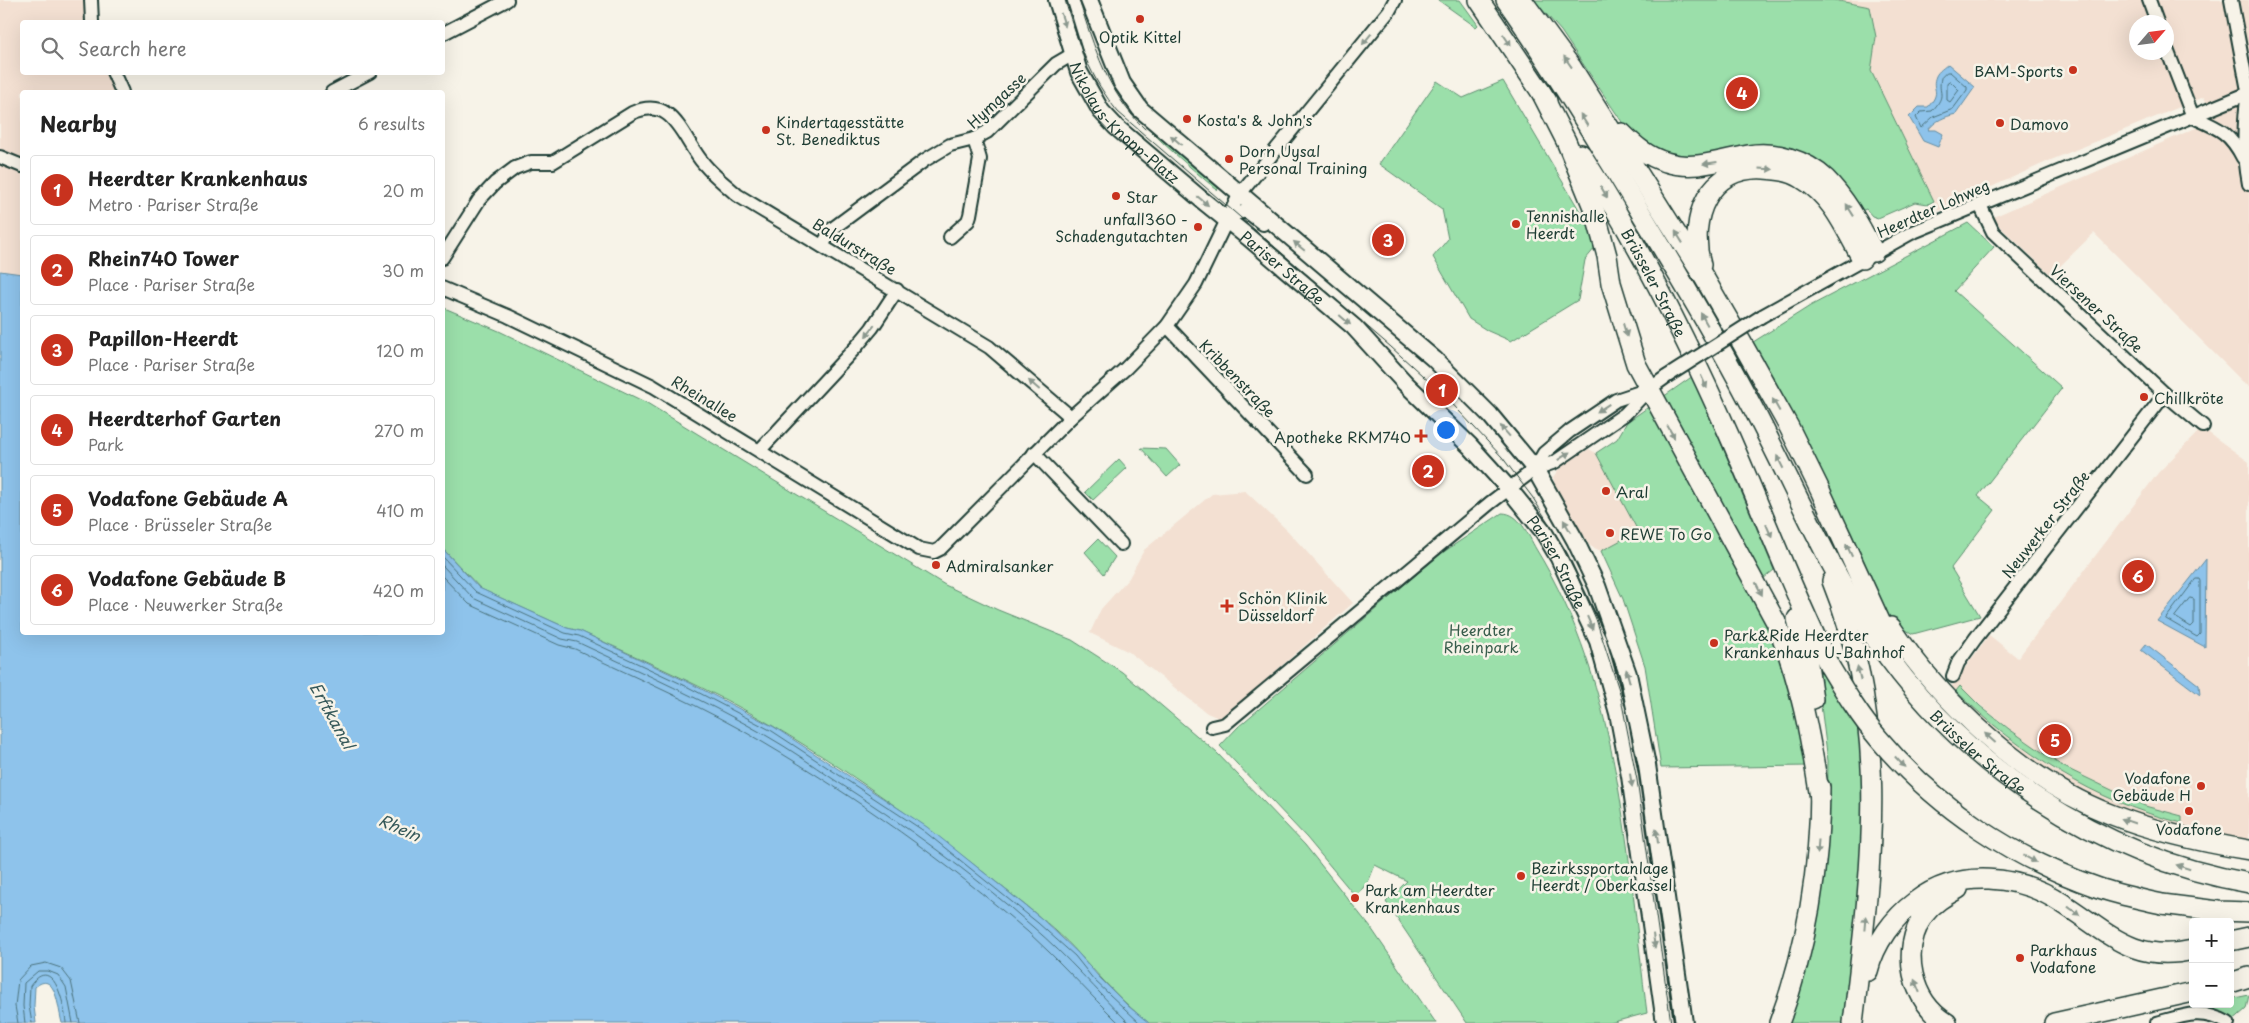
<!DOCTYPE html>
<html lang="en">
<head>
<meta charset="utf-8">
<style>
	body { margin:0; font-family:"Playpen Sans",sans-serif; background:#f6f6f6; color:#222 }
	.controls { position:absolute; right:15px; bottom:15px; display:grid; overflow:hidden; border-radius:5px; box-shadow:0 5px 20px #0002 }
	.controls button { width:45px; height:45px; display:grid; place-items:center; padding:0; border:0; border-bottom:1px solid #e0e0e0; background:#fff; color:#222; font:25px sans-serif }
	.compass { position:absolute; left:2129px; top:15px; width:45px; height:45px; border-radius:50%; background:#fff; box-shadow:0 5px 20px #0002; rotate:62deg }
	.you { position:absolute; left:1445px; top:429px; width:18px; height:18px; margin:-12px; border:4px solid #fff; border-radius:50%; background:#1a73e8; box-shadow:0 0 0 8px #1a73e833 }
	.badge { display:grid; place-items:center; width:32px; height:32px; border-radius:50%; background:#c8321e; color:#fff; font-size:16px; font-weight:700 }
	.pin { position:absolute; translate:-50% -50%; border:2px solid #fff; box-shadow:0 1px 5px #0006 }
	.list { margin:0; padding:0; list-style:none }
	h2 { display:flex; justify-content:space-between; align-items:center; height:65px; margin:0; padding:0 20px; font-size:21px }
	h2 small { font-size:16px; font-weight:400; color:#767676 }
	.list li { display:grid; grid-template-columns:32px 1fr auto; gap:15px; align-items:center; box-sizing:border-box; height:70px; margin:0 10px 10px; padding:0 10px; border:1px solid #e0e0e0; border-radius:5px }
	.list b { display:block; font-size:19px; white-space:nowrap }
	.list p { margin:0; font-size:16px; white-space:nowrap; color:#767676 }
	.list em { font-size:16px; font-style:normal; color:#767676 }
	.icon { flex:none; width:28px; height:28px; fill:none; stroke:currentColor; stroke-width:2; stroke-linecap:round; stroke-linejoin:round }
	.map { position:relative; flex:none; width:2249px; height:1023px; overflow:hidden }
	.search { position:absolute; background:#fff; box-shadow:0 5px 20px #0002; left:20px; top:20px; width:425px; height:55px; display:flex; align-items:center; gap:12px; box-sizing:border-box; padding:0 18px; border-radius:5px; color:#767676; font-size:19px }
	.panel { position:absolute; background:#fff; box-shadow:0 5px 20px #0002; left:20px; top:90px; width:425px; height:545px; border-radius:5px }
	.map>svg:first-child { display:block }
</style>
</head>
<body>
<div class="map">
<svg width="2249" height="1023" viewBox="0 0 2249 1023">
	<rect width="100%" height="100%" fill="#f7f3e8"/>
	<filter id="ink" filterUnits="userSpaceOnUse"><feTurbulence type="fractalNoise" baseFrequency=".02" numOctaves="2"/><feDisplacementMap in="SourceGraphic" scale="10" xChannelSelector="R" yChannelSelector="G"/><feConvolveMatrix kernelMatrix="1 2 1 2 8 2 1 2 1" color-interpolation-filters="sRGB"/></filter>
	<g filter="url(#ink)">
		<g fill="#f3e0d2" fill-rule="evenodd">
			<path d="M0 0H89L90 22H22V72L110 73 119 92H22V274L0 271Z"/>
			<path d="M1834 0H2249V386L2245 384 2094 233 2051 275 1991 218 2214 120 2204 97 2051 160 1938 211 1871 71 1876 37ZM2136 22H2166V52H2136Z"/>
			<path d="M2202 428 2249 462V846L2151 823 2057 779 2014 751 1949 690 1989 635 2018 658 2158 473ZM1956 691 1965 692 2009 729 2062 766 2144 806 2172 815 2182 823 2118 802 2055 770 2002 733Z"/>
			<path d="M1589 449 1596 453 1638 531 1601 551 1590 546 1557 492 1553 477 1562 465Z"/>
			<path d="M1245 491 1287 530 1353 603 1221 719 1207 713 1129 652 1090 633 1101 609 1129 578 1144 550 1212 494Z"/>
		</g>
		<g fill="#9bdfaa" stroke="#5d8e6f">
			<path d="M1438 0H1460L1478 25 1476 27Z"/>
			<path d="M1534 0H1834L1870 7 1876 37 1871 71 1934 201 1928 204 1915 202 1878 218 1872 216 1866 209 1861 211 1849 193 1697 157 1670 155 1649 146 1624 125 1561 31Z"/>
			<path d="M1110 68 1221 185 1217 190C1175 154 1131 120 1107 70Z"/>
			<path d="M1437 81 1463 98 1503 81 1597 240 1595 248 1585 260 1578 300 1511 341 1488 331 1469 319 1433 257 1448 239 1442 209 1379 164Z"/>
			<path d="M1968 223 1994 247 1954 291 2062 388 1978 496 1995 510 1951 568 1980 616 1913 634 1892 622 1851 532 1750 344 1810 306Z"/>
			<path d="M442 307 499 331 647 403 945 585 998 610 1072 640 1122 672 1217 753 1305 845 1371 928 1436 1023H1149C1123 1003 1101 978 1079 954 1064 937 1044 920 1026 906 947 842 861 778 773 726 712 690 645 661 580 631L567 628 481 589 443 549Z"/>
			<path d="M1693 376 1774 570 1752 588 1780 643 1809 766 1661 768 1645 666 1623 599 1601 551 1638 531 1596 453 1617 439 1627 422Z"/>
			<path d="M1141 448 1166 449 1180 465 1167 477Z"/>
			<path d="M1119 459 1127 468 1093 500 1085 492Z"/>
			<path d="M1502 513C1520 513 1528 535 1536 549 1621 687 1627 857 1647 1013L1610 1023H1467L1386 902 1407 881 1375 865 1369 880 1356 897 1307 838 1220 746 1238 727 1439 555Z"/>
			<path d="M1098 539 1115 557 1104 574 1085 552Z"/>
			<path d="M1814 650 1864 736V857L1845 1023H1788L1815 934 1827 844 1828 761Z"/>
			<path d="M1960 686 1980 706 2009 729 2062 766 2145 806 2182 816V823C2095 802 2020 753 1956 691Z"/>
			<path d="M2249 995 2246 1009 2231 1022 2194 1012 2193 1008 2208 1004H2230V999Z"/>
		</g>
		<g fill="#8ec3eb" stroke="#628da2">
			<path d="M1948 64 1975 87 1956 114C1944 117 1936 120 1928 130H1936L1943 134 1938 147 1923 141 1909 117 1919 107H1928C1943 90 1930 90 1936 76 1938 71 1945 67 1948 64Z"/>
			<path d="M0 271 22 274V632H442L443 549 479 588 567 628 580 631 690 683 774 727 927 827 1042 919 1078 953 1098 976 1128 1006 1149 1023H62C58 1009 56 969 35 987L34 1006 36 1023H0Z"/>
			<path d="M2206 559 2205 647 2157 621Z"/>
			<path d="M2146 644 2199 685 2200 695 2141 650Z"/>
		</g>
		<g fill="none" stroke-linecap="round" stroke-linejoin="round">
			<g stroke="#4b737d" stroke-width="1">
				<path d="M1947 72H1950L1967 87V90L1953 109 1933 117 1921 128 1916 117 1921 112 1932 111C1948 93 1937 95 1941 78Z"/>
				<path d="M1950 81 1959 90 1950 102 1947 100V83Z"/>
				<path d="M442 556 476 592 565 633 579 636 688 687 772 731 924 831 1038 923 1075 956 1094 980 1140 1023"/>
				<path d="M442 565 473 598 562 639 577 642C641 672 706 701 767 736 790 749 811 764 833 779 903 824 971 872 1033 927 1068 957 1097 991 1129 1023"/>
				<path d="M442 576 469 604 559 645 575 649C639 679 704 707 764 743 857 798 947 862 1028 932 1060 961 1088 993 1119 1023"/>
				<path d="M2196 579H2199L2200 581V634L2197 637 2166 619Z"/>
				<path d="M2190 598 2194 599V624L2191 627 2175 617Z"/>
				<path d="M18 1023 15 1006 18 980 31 966 46 963 61 968 71 981 80 1023"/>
				<path d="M25 1023 23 1006 24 983 38 971H48L58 975 66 987 73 1023"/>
				<path d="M32 1023 29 1006 30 986C54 952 65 1007 66 1023"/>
			</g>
			<g stroke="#1f3d34" stroke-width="16">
				<g id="minor">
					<path d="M91 0 92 22"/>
					<path d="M2149 0 2157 22"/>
					<path d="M2231 0 2249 96"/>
					<path d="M442 34 507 0"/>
					<path d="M2166 47 2193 117"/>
					<path d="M113 72 122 92"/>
					<path d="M332 92 370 72"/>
					<path d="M2248 93C2243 125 2243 153 2249 184"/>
					<path d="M2193 117C2218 128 2230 132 2243 158"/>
					<path d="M0 157 22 166"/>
					<path d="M1980 205 1993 232 2165 394 2203 426"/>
					<path d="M1227 221 1235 214 1246 211 1263 224"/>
					<path d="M950 237 968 221 970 215 980 159 974 139"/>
					<path d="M822 246 832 229 925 160 950 145 974 139 987 132 1056 64 1073 54"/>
					<path d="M442 258 479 200 495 183 515 168 531 162H553L632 113C674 94 682 139 704 164 714 176 726 185 737 195L989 347 1071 417"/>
					<path d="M442 288 508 316 653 386 919 549 934 552 940 549 1071 417 1126 368 1167 326 1196 284 1239 195 1389 11 1395 0"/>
					<path d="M1762 316 1911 233 2249 93"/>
					<path d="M1167 326 1307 474"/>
					<path d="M760 450 857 346 872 328 897 290"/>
					<path d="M1034 453 1121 544"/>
					<path d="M1535 469 1544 453 1570 431 1616 400 1646 390"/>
					<path d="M1953 676 1958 663 1975 639 2165 394"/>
					<path d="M1212 727 1225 724 1490 503 1535 469 1555 462 1625 414 1648 390 1666 377"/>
					<path d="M2157 1023C2185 1015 2201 1008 2228 1023"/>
				</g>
			</g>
			<g stroke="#1f3d34" stroke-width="20">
				<g id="major">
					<path id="s1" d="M1057 0 1079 72 1101 111 1116 127 1202 200 1248 237 1354 327 1405 383 1470 446 1509 489 1543 531 1559 558 1598 641 1618 713 1630 776 1665 1023"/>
					<path d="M1089 0 1122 83 1140 109 1434 359 1490 415 1535 469 1575 540 1597 586 1628 674 1647 765 1684 1023"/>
				</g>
			</g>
			<g stroke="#1f3d34" stroke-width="22">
				<g id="highway">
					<path d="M1479 0 1547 101"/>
					<path id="s2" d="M1506 0C1543 52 1576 107 1610 162 1657 239 1704 316 1746 395 1790 476 1825 563 1876 640 1961 765 2099 857 2249 883"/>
					<path d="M1522 0 1572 68 1705 279 1742 343 1789 427 1820 490 1891 645"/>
					<path d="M1541 92 1566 141 1595 212 1607 256 1611 283 1636 364 1777 624C1801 684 1810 735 1820 798"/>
					<path d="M1622 133C1635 146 1648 157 1666 162 1694 171 1721 160 1748 155 1775 150 1806 160 1826 179 1847 200 1860 226 1874 252"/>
					<path id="s3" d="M1581 154C1638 242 1686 338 1729 435 1763 512 1792 591 1830 667"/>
					<path d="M1701 265C1688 218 1708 166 1764 169 1777 170 1790 171 1801 178 1832 196 1845 228 1862 259"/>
					<path d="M1832 581C1892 729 1871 871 1853 1023"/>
					<path d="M1797 619 1807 657 1813 699"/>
					<path d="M1891 627C1940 701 2026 782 2110 814 2155 832 2201 842 2249 850"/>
					<path d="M2162 904 2218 911 2249 912"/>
					<path d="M2230 941 2249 937"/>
					<path d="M1868 971C1875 943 1893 918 1916 901 1959 868 2019 875 2062 903 2108 932 2133 964 2193 950"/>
					<path d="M2230 983 2249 977"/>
					<path d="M1779 1023C1807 949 1820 866 1820 787"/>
					<path d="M1947 1023C1911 1001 1900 950 1924 915 1933 903 1945 896 1958 889"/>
					<path d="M2054 1023 2193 992"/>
				</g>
			</g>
			<use href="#minor" stroke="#f7f3e8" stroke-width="12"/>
			<use href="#major" stroke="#f7f3e8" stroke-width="16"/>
			<use href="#highway" stroke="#f7f3e8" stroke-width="19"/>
			<g stroke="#1f3d34" stroke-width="1">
				<path d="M1065 0C1077 41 1091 79 1118 112L1391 347 1444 395 1502 457 1533 498 1556 535 1576 574 1596 619 1620 693 1637 780 1671 1023"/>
				<path d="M1079 0C1094 47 1108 94 1145 129"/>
			</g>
			<g stroke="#1f3d34" stroke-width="16" stroke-linecap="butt">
				<path id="minor-bridge" d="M1666 377 1762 316"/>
			</g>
			<g stroke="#1f3d34" stroke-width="22" stroke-linecap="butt">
				<path id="highway-bridge" d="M1830 667C1845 692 1860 717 1879 739 1937 808 2014 859 2099 888 2119 895 2141 899 2162 904"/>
			</g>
			<use href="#minor-bridge" stroke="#f7f3e8" stroke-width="12"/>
			<use href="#highway-bridge" stroke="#f7f3e8" stroke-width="19"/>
		</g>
		<defs><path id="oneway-solid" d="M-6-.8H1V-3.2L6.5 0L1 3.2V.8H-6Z" transform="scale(1.25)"/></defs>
		<g fill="#8b988e">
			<use href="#oneway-solid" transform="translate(1063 20) rotate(72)"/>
			<use href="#oneway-solid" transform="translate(1367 39) rotate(129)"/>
			<use href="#oneway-solid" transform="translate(1507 40) rotate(56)"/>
			<use href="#oneway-solid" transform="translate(1568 62) rotate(-125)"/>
			<use href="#oneway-solid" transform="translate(1584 120) rotate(-122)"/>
			<use href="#oneway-solid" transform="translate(1176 140) rotate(-139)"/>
			<use href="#oneway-solid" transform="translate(1710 163) rotate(172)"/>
			<use href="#oneway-solid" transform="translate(1766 169) rotate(3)"/>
			<use href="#oneway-solid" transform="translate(1604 192) rotate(60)"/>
			<use href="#oneway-solid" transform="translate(1203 201) rotate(40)"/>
			<use href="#oneway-solid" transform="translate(1850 210) rotate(-122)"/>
			<use href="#oneway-solid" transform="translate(1679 237) rotate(-122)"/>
			<use href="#oneway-solid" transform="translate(1299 246) rotate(-140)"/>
			<use href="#oneway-solid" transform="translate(1704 319) rotate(-119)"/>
			<use href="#oneway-solid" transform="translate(1345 320) rotate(41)"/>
			<use href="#oneway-solid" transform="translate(1625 330) rotate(73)"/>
			<use href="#oneway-solid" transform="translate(870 331) rotate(128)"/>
			<use href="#oneway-solid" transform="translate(1704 382) rotate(65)"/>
			<use href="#oneway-solid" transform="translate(1034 385) rotate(-139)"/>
			<use href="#oneway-solid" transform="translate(1776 405) rotate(-119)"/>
			<use href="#oneway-solid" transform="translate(1603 408) rotate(147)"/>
			<use href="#oneway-solid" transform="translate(1505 431) rotate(-131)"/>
			<use href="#oneway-solid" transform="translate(1671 432) rotate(61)"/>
			<use href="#oneway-solid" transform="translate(1564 456) rotate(-34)"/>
			<use href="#oneway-solid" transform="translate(1780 462) rotate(-117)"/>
			<use href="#oneway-solid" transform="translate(1567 526) rotate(-120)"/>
			<use href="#oneway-solid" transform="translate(1769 531) rotate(67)"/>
			<use href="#oneway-solid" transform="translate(1849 550) rotate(-115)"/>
			<use href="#oneway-solid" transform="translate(1759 589) rotate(63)"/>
			<use href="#oneway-solid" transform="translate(1590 623) rotate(67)"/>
			<use href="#oneway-solid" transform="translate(1859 673) rotate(-103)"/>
			<use href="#oneway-solid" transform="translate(1628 676) rotate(-105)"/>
			<use href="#oneway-solid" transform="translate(1990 738) rotate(-138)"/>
			<use href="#oneway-solid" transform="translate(1900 762) rotate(47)"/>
			<use href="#oneway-solid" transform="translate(1631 780) rotate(81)"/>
			<use href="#oneway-solid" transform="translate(2128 821) rotate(-161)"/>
			<use href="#oneway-solid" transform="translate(1657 836) rotate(-98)"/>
			<use href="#oneway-solid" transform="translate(1818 847) rotate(94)"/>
			<use href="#oneway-solid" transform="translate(2030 859) rotate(28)"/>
			<use href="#oneway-solid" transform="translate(2183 867) rotate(-163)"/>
			<use href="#oneway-solid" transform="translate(2074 911) rotate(36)"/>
			<use href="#oneway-solid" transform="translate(1865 923) rotate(-85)"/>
			<use href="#oneway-solid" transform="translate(1654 941) rotate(82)"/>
			<use href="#oneway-solid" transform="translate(1917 986) rotate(-112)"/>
		</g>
	</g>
	<g fill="#c8321e" stroke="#f7f3e8" stroke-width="2">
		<circle cx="1140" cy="19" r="5"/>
		<circle cx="2073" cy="70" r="5"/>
		<circle cx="1187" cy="119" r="5"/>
		<circle cx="2000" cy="123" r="5"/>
		<circle cx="766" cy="130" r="5"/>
		<circle cx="1229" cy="159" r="5"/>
		<circle cx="1116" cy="196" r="5"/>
		<circle cx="1516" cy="224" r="5"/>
		<circle cx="1198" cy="227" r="5"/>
		<circle cx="2144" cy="397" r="5"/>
		<path d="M1418.5 428.5h5v5h5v5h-5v5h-5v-5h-5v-5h5z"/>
		<circle cx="1606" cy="491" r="5"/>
		<circle cx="1610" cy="533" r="5"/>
		<circle cx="936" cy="565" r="5"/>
		<path d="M1224.5 598.5h5v5h5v5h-5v5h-5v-5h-5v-5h5z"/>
		<circle cx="1714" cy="643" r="5"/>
		<circle cx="2201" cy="786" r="5"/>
		<circle cx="2189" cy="811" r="5"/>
		<circle cx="1521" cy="876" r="5"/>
		<circle cx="1355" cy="898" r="5"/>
		<circle cx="2020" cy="958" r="5"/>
	</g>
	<g text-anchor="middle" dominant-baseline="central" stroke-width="5" stroke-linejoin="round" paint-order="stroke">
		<g font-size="15" fill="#1f3d34" stroke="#f7f3e8" text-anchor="start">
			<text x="1140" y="36" text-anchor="middle">Optik Kittel</text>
			<text x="2063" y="70" text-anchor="end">BAM-Sports</text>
			<text x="1197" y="119">Kosta's &amp; John's</text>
			<text x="776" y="121">Kindertagesstätte<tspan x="776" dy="17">St. Benediktus</tspan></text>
			<text x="2010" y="123">Damovo</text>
			<text x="1239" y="150">Dorn Uysal<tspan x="1239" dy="17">Personal Training</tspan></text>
			<text x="1126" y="196">Star</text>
			<text x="1526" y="215">Tennishalle<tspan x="1526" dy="17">Heerdt</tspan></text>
			<text x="1188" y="218" text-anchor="end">unfall360 -<tspan x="1188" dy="17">Schadengutachten</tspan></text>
			<text x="2154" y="397">Chillkröte</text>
			<text x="1411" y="436" text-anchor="end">Apotheke RKM740</text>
			<text x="1616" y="491">Aral</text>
			<text x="1620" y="533">REWE To Go</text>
			<text x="946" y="565">Admiralsanker</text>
			<text x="1238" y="597">Schön Klinik<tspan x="1238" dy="17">Düsseldorf</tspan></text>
			<text x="1724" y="634">Park&amp;Ride Heerdter<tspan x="1724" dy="17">Krankenhaus U-Bahnhof</tspan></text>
			<text x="2191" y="777" text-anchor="end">Vodafone<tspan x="2191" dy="17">Gebäude H</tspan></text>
			<text x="2189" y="828" text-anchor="middle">Vodafone</text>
			<text x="1531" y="867">Bezirkssportanlage<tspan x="1531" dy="17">Heerdt / Oberkassel</tspan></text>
			<text x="1365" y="889">Park am Heerdter<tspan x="1365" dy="17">Krankenhaus</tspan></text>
			<text x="2030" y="949">Parkhaus<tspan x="2030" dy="17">Vodafone</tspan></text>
		</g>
		<g font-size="15" fill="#1f3d34" stroke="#f7f3e8">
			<text transform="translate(996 100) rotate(-43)">Hymgasse</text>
			<text stroke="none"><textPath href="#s1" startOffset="144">Nikolaus-Knopp-Platz</textPath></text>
			<text transform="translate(1933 208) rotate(-24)">Heerdter Lohweg</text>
			<text transform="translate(855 246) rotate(31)">Baldurstraße</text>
			<text stroke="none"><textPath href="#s1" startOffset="360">Pariser Straße</textPath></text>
			<text stroke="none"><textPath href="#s3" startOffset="148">Brüsseler Straße</textPath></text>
			<text transform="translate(2097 308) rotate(43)">Viersener Straße</text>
			<text transform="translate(1238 378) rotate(46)">Kribbenstraße</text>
			<text transform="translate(705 398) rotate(31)">Rheinallee</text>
			<text transform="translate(2045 524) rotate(-52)">Neuwerker Straße</text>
			<text stroke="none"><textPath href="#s1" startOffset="765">Pariser Straße</textPath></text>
			<text stroke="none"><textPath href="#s2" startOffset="892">Brüsseler Straße</textPath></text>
		</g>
		<g font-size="15" fill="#385d4c" stroke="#f7f3e8">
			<text x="1481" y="629">Heerdter<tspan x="1481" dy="17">Rheinpark</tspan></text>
		</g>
		<g font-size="16" font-style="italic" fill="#355859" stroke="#f7f3e8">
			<text transform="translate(333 715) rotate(61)">Erftkanal</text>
			<text transform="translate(400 827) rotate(24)">Rhein</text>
		</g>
	</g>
</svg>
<div class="controls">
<button>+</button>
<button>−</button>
</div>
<svg class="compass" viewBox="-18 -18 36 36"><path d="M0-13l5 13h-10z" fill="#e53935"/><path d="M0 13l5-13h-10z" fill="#767676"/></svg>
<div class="you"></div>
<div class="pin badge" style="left:1442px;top:390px">1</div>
<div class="pin badge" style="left:1428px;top:471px">2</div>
<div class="pin badge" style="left:1388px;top:240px">3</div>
<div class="pin badge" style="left:1742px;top:93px">4</div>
<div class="pin badge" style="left:2055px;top:740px">5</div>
<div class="pin badge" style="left:2138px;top:576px">6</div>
<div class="search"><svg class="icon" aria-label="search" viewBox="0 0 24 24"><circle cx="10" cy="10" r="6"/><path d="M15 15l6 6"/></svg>Search here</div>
<section class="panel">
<h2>Nearby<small>6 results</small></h2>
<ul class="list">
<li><span class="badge">1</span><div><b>Heerdter Krankenhaus</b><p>Metro · Pariser Straße</p></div><em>20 m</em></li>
<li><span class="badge">2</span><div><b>Rhein740 Tower</b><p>Place · Pariser Straße</p></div><em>30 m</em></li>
<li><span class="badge">3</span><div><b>Papillon-Heerdt</b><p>Place · Pariser Straße</p></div><em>120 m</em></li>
<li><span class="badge">4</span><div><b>Heerdterhof Garten</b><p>Park</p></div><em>270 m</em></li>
<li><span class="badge">5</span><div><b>Vodafone Gebäude A</b><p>Place · Brüsseler Straße</p></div><em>410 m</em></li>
<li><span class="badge">6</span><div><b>Vodafone Gebäude B</b><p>Place · Neuwerker Straße</p></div><em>420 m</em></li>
</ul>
</section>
</div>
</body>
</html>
